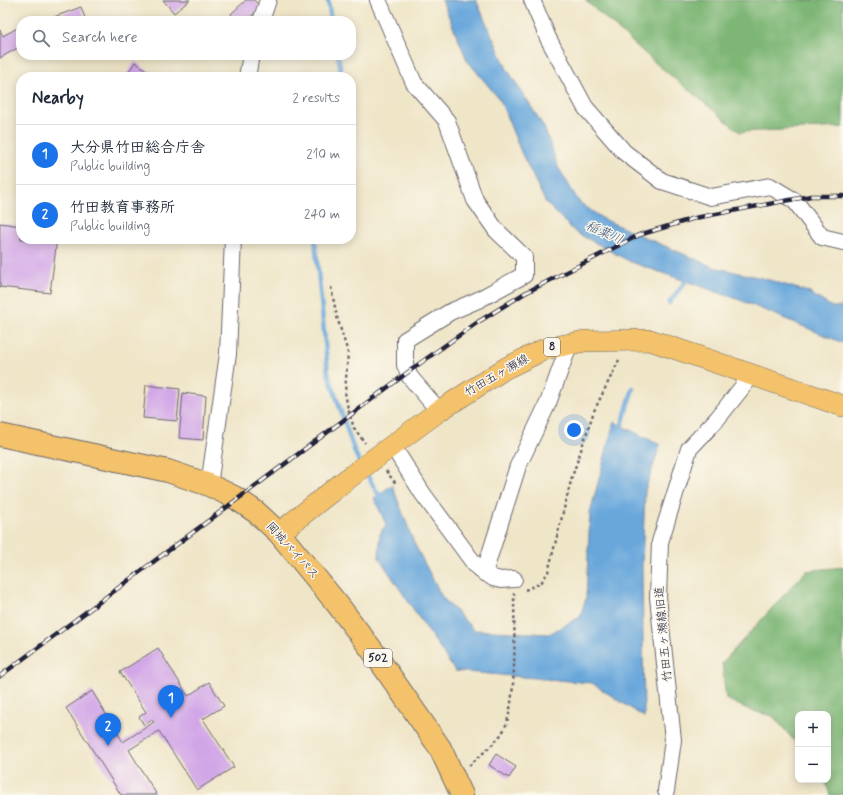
<!DOCTYPE html>
<html lang="en">
<head>
<meta charset="utf-8">
<style>
	body { margin:0; font-family:Mynerve,"Klee One",sans-serif; background:#f6f6f7; color:#1f2937 }
	.controls { position:absolute; right:12px; bottom:12px; display:grid; overflow:hidden; border-radius:8px; box-shadow:0 2px 10px #0003 }
	.controls button { width:36px; height:36px; display:grid; place-items:center; padding:0; border:0; border-bottom:1px solid #e0e1e3; background:#fff; color:#1f2937; font:20px sans-serif }
	.you { position:absolute; left:574px; top:430px; width:14px; height:14px; margin:-10px; border:3px solid #fff; border-radius:50%; background:#1a73e8; box-shadow:0 0 0 6px #1a73e833 }
	.badge { display:grid; place-items:center; width:26px; height:26px; border-radius:50%; background:#1a73e8; color:#fff; font-size:13px; font-weight:700 }
	.pin { position:absolute; translate:-50% -33px; filter:drop-shadow(0 1px 2px #0008) }
	.pin::after { content:''; position:absolute; top:21px; width:14px; height:12px; background:inherit; clip-path:polygon(0 0,100% 0,50% 100%) }
	.list { margin:0; padding:0; list-style:none }
	h2 { display:flex; justify-content:space-between; align-items:center; height:52px; margin:0; padding:0 16px; font-size:17px }
	h2 small { font-size:13px; font-weight:400; color:#747a83 }
	.list li { display:grid; grid-template-columns:26px 1fr auto; gap:12px; align-items:center; box-sizing:border-box; height:60px; padding:0 16px; border-top:1px solid #e0e1e3 }
	.list b { display:block; font-size:15px; white-space:nowrap }
	.list p { margin:0; font-size:13px; white-space:nowrap; color:#747a83 }
	.list em { font-size:13px; font-style:normal; color:#747a83 }
	.icon { flex:none; width:22px; height:22px; fill:none; stroke:currentColor; stroke-width:2; stroke-linecap:round; stroke-linejoin:round }
	.map { position:relative; flex:none; width:843px; height:795px; overflow:hidden }
	.search { position:absolute; background:#fff; box-shadow:0 2px 10px #0003; left:16px; top:16px; width:340px; height:44px; display:flex; align-items:center; gap:10px; box-sizing:border-box; padding:0 14px; border-radius:16px; color:#747a83; font-size:15px }
	.panel { position:absolute; background:#fff; box-shadow:0 2px 10px #0003; left:16px; top:72px; width:340px; height:172px; border-radius:16px }
	.map>svg:first-child { display:block }
</style>
</head>
<body>
<div class="map">
<svg width="843" height="795" viewBox="0 0 843 795">
	<rect width="100%" height="100%" fill="#fbf7ec"/>
	<filter id="ink" filterUnits="userSpaceOnUse"><feTurbulence type="fractalNoise" baseFrequency=".025" numOctaves="2"/><feDisplacementMap in="SourceGraphic" scale="8" xChannelSelector="R" yChannelSelector="G"/><feConvolveMatrix kernelMatrix="1 2 1 2 8 2 1 2 1" color-interpolation-filters="sRGB"/></filter>
	<filter id="wash" filterUnits="userSpaceOnUse"><feTurbulence type="fractalNoise" baseFrequency=".012" numOctaves="4" result="noise"/><feDisplacementMap in="SourceGraphic" scale="16" xChannelSelector="R" yChannelSelector="G"/><feGaussianBlur stdDeviation="0.9" result="paint"/><feColorMatrix in="noise" values="0 0 0 0 0 0 0 0 0 0 0 0 0 0 0 0 0 1.4 0 .05"/><feComposite in="paint" operator="in"/></filter>
	<g filter="url(#wash)">
		<rect width="100%" height="100%" fill="#efe5c7"/>
		<g fill="#7db674" stroke="#506c58">
			<path d="M585 0H843V127L740 132 658 65Z"/>
			<path d="M843 567V795H830L825 780H828V714H798V745L773 716 752 711 726 699 722 663 806 571Z"/>
		</g>
		<g fill="#69a7db" stroke="#46648b">
			<path d="M442 0H476L507 69 544 127 558 167 579 202 603 219 713 267 766 279 808 292 832 307H843V343L740 300 631 262 575 232 546 203 521 152 500 100 467 60Z"/>
			<path d="M614 422 660 445 645 491 642 566 644 717 592 683 455 671 379 558 380 534 386 524 374 498 392 485 414 543 442 597 474 630 549 634 580 617 586 598 590 513Z"/>
		</g>
		<g fill="none" stroke-linecap="round" stroke-linejoin="round">
			<g stroke="#69a7db" stroke-width="4.5">
				<path d="M328 0 331 21"/>
				<path d="M338 55 342 77"/>
				<path d="M315 239 328 373 355 453 360 463"/>
				<path d="M669 303 689 277"/>
				<path d="M620 431 633 388"/>
				<path d="M366 473 381 499"/>
			</g>
		</g>
		<g id="blocks">
			<g fill="#d1a6e7">
				<path d="M163 0H190L174 13Z"/>
				<path d="M246 0H254L261 7 246 21H237L231 14Z"/>
				<path d="M81 7 86 21H55L54 17Z"/>
				<path d="M21 26V46L0 58V30L3 36Z"/>
				<path d="M135 62 151 73 149 77H125Z"/>
				<path d="M0 223 21 226V239H57L50 293 0 287Z"/>
				<path d="M146 385 180 389 177 421 143 418Z"/>
				<path d="M183 393 206 396 203 440 179 438Z"/>
				<path d="M158 648 188 696 209 682 224 706 203 719 234 767 197 790 159 731 129 750 157 795H121L66 708 92 691 123 742 154 722 152 720 144 725 139 717 146 712 120 672Z"/>
				<path d="M496 754 516 767 509 778 489 765Z"/>
			</g>
		</g>
	</g>
	<g filter="url(#ink)">
		<use href="#blocks" fill-opacity="0" stroke="#6a666c" stroke-width="1"/>
		<g fill="none" stroke-linecap="round" stroke-linejoin="round">
			<g stroke="#6a666c" stroke-width="18">
				<g id="minor">
					<path d="M378 0 414 83 447 121 475 200 496 230 524 257V275L478 300 450 312 405 340V365L410 377 439 411"/>
					<path d="M532 0 548 38 585 107 624 152 662 181 711 197 770 186 795 201 822 237 843 242"/>
					<path d="M261 21 268 0"/>
					<path d="M247 77 251 55"/>
					<path d="M392 445 423 494 476 566 493 578 501 580 514 579"/>
					<path d="M209 485 228 354 233 239"/>
					<path d="M484 573 518 466 548 403 570 343"/>
					<path d="M666 791 673 740 658 597 660 542 689 449 717 419 752 375"/>
				</g>
			</g>
			<g stroke="#6a666c" stroke-width="22">
				<g id="major">
					<path d="M378 456 439 411 506 368 545 349 585 341 650 340 843 406"/>
					<path d="M279 533 346 480"/>
				</g>
			</g>
			<g stroke="#6a666c" stroke-width="24">
				<path id="highway" d="M0 435 168 471 209 485 234 497 256 512 279 533 338 605 375 654 440 748 462 795"/>
			</g>
			<g stroke="#6a666c" stroke-width="2.5" stroke-dasharray="3 3" stroke-linecap="butt">
				<path d="M331 287 337 317 348 353 345 392 348 409 354 428 365 443"/>
				<path d="M386 471 397 485"/>
				<path d="M525 590 541 583 548 572 572 477 594 411 620 358"/>
				<path d="M469 766C480 755 494 745 502 733 518 709 514 624 514 593"/>
			</g>
			<use href="#minor" stroke="#fff" stroke-width="16"/>
			<use href="#major" stroke="#f3c26a" stroke-width="21"/>
			<use href="#highway" stroke="#f3c26a" stroke-width="22"/>
			<g stroke="#22223b" stroke-width="4.5">
				<path id="rail" d="M0 676 419 364 478 322 525 293 639 235 695 218 811 196H843"/>
			</g>
			<use href="#rail" stroke="#fbf7ec" stroke-width="3" stroke-dasharray="9" stroke-linecap="butt"/>
			<g stroke="#6a666c" stroke-width="22" stroke-linecap="butt">
				<path id="major-bridge" d="M346 480 378 456"/>
			</g>
			<use href="#major-bridge" stroke="#f3c26a" stroke-width="21"/>
		</g>
	</g>
	<g text-anchor="middle" dominant-baseline="central" stroke-width="3" stroke-linejoin="round" paint-order="stroke">
		<g fill="#fbf7ec" stroke="#636270" stroke-width="1">
			<rect x="544" y="338" width="16" height="18" rx="3"/>
			<rect x="364" y="649" width="28" height="18" rx="3"/>
		</g>
		<g font-size="11" font-weight="bold" fill="#22223b">
			<text x="552" y="347">8</text>
			<text x="378" y="658">502</text>
		</g>
		<g font-size="12" fill="#22223b" stroke="#fbf7ec">
			<text transform="translate(497 376) rotate(-30)">竹田五ヶ瀬線</text>
			<text transform="translate(292 551) rotate(48)">岡城バイパス</text>
			<text transform="translate(664 634) rotate(-95)">竹田五ヶ瀬線旧道</text>
		</g>
		<g font-size="13" font-style="italic" fill="#3e577b" stroke="#fbf7ec">
			<text transform="translate(604 233) rotate(24)">稲葉川</text>
		</g>
	</g>
</svg>
<div class="controls">
<button>+</button>
<button>−</button>
</div>
<div class="you"></div>
<div class="pin badge" style="left:171px;top:718px">1</div>
<div class="pin badge" style="left:108px;top:746px">2</div>
<div class="search"><svg class="icon" aria-label="search" viewBox="0 0 24 24"><circle cx="10" cy="10" r="6"/><path d="M15 15l6 6"/></svg>Search here</div>
<section class="panel">
<h2>Nearby<small>2 results</small></h2>
<ul class="list">
<li><span class="badge">1</span><div><b>大分県竹田総合庁舎</b><p>Public building</p></div><em>210 m</em></li>
<li><span class="badge">2</span><div><b>竹田教育事務所</b><p>Public building</p></div><em>240 m</em></li>
</ul>
</section>
</div>
</body>
</html>
